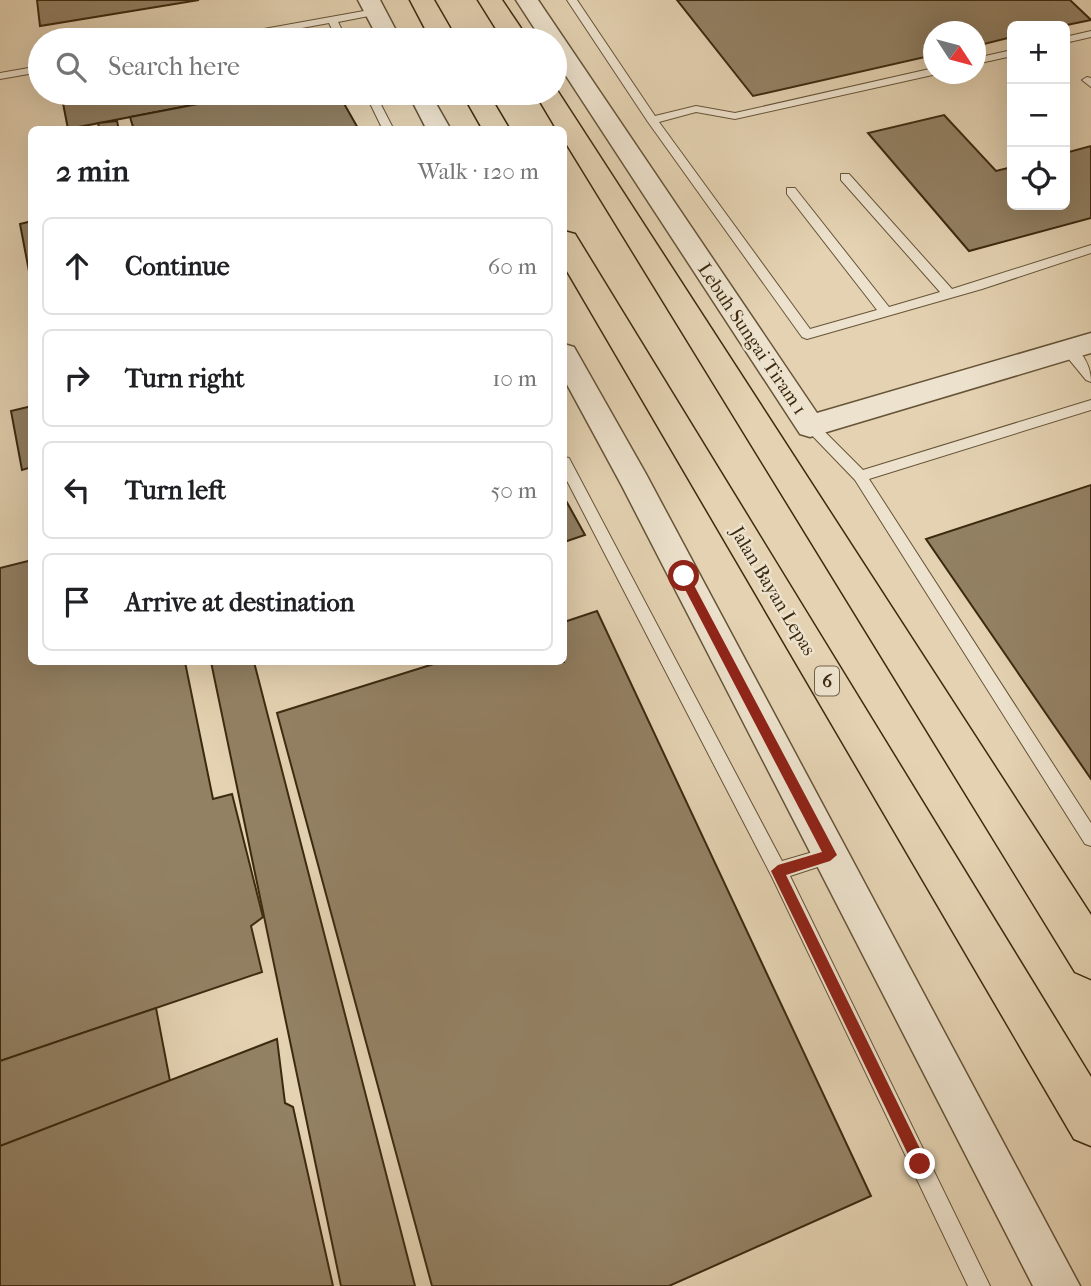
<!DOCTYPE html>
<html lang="en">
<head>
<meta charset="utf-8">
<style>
	body { margin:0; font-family:"IM FELL French Canon",serif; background:#f2f2f2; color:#202124 }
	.controls { position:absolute; right:21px; top:21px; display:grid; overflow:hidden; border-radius:10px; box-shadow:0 7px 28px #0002 }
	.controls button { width:63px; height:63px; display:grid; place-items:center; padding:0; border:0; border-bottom:2px solid #e0e0e0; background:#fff; color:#202124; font:35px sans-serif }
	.compass { position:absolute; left:923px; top:21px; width:63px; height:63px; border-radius:50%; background:#fff; box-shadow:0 7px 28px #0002; rotate:126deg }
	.stop { position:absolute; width:21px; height:21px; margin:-16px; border:5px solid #8f2418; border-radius:50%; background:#fff }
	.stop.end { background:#8f2418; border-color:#fff; box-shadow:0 2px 7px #0008 }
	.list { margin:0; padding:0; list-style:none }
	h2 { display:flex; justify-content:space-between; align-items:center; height:91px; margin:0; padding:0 28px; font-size:30px }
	h2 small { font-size:23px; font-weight:400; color:#757577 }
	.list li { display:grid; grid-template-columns:46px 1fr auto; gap:21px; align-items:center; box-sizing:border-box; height:98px; margin:0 14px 14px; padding:0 14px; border:2px solid #e0e0e0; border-radius:10px }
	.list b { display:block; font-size:26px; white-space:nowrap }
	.list em { font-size:23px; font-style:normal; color:#757577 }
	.icon { flex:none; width:38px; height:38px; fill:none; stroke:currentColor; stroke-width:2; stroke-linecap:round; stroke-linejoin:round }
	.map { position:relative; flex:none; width:1091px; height:1286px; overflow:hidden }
	.search { position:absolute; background:#fff; box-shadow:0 7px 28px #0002; left:28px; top:28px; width:539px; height:77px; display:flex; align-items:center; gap:18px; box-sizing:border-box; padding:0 24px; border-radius:38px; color:#757577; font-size:26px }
	.panel { position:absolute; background:#fff; box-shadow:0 7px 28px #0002; left:28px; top:126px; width:539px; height:539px; border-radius:10px }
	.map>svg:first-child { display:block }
</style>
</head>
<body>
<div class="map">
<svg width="1091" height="1286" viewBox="0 0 1091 1286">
	<rect width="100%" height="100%" fill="#e4d2b2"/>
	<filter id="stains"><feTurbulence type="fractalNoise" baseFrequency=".00286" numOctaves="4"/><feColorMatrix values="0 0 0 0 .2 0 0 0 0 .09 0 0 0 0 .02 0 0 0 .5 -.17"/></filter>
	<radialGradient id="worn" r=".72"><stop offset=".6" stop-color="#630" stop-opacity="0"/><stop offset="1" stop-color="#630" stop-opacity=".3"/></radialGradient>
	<g fill="#938164" stroke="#3c2a10" stroke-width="2">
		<path d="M37 0H199L40 26Z"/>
		<path d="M677 0H1070L1091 20 1062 26H1012V37L976 46V32H934V55L753 96Z"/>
		<path d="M311 30 315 40H261Z"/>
		<path d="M61 93H255L68 129Z"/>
		<path d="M255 93H338L359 130H134L130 117Z"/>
		<path d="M944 115 996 171 1012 167V205H1065V153L1091 146V218L969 251 868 133Z"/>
		<path d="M117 121 119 130H100L98 123Z"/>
		<path d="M32 221V287L20 224Z"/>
		<path d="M32 406V467L22 470 11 411Z"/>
		<path d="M1091 485V779L926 539Z"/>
		<path d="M564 497 585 535 564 542Z"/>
		<path d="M32 560V662H185L213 799 232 794 263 917 251 926 262 972 0 1061V568Z"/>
		<path d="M597 611 871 1196 669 1286H432L277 713 440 662H564V622Z"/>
		<path d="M211 662H254L415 1286H341Z"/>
		<path d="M156 1008 170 1081 0 1146V1061Z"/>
		<path d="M277 1039 285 1103 293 1107 333 1286H0V1146Z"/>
	</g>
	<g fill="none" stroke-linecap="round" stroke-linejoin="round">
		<g stroke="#665438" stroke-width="2">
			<g id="service">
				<path d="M567 0H577L655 116 696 106 735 113 934 68V74H937L735 119 696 112 659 122 810 329 877 310 787 194V188H795L889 307 940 292 841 180V174H849L952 289 1091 245V253L982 289 807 339 802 337 648 122Z"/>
				<path d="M375 9 379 10V14L338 22 347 40H337L329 23 236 40H215L220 37Z"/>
				<path d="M1091 31V37L1065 43V37Z"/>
				<path d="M1012 50V56L976 64V58Z"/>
				<path d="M40 66V72L0 79V73Z"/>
				<path d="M1087 77 1091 78V87L1082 80Z"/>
				<path d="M365 93H375L394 130H383Z"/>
				<path d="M1068 344C1083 350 1091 367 1091 382L1086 380 1063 352 1061 349Z"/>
				<path d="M1091 400V410L869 479 1091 823V846L1085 844 855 480 803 426 810 421 815 422 863 470Z"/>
				<path d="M564 457 569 458 782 861 830 847 836 849 839 855 836 861 790 876 990 1286H968L772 877 564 475Z"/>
			</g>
		</g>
		<g stroke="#665438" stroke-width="3">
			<g id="minor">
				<path d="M358 0H380L401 40H379Z"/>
				<path d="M516 0H538L817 413 1091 333V353L810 437 800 434 555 59V40H542Z"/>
				<path d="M408 93H430L451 130H427Z"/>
				<path d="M564 344 574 347 646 474 1080 1286H1033L622 486 564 379Z"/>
			</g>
		</g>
		<g stroke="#3c2a10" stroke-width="3">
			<g id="trunk">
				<path d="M410 0H434L457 40H431Z"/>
				<path d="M478 0H502L529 40H503Z"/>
				<path d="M555 87 1091 915V979L1075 972 564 140V130H557L535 93H555Z"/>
				<path d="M462 93H488L510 130H483Z"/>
				<path d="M564 231 575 234 1091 1077V1146L1074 1139 564 266Z"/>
			</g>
		</g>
		<use href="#service" fill="#ede2cd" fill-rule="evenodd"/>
		<use href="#minor" fill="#ede2cd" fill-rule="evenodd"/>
		<use href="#trunk" fill="#e4d2b2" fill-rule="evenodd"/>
	</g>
	<path fill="#8f2418" d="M684 571 687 572 837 855 830 861 786 875 925 1159 927 1164 925 1169 920 1171 915 1169 771 871 778 865 822 852 678 576Z"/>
	<g text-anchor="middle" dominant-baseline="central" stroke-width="5" stroke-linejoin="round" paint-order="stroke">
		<rect fill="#ede2cd" stroke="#716149" stroke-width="2" x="815" y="666.5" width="24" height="29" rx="5"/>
		<g font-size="18" font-weight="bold" fill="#3c2a10">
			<text x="827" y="681">6</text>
		</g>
		<g font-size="19" fill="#3c2a10" stroke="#ede2cd">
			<text transform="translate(752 339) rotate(56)">Lebuh Sungai Tiram 1</text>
			<text transform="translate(773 591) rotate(59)">Jalan Bayan Lepas</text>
		</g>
	</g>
	<rect width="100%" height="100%" filter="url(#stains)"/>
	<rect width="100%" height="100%" fill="url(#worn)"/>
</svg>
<div class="controls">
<button>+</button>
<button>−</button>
<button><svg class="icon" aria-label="locate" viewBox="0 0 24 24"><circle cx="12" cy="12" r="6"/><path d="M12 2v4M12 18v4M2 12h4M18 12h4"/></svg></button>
</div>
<svg class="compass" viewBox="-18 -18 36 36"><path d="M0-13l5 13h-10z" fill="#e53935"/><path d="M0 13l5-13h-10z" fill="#757577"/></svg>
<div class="stop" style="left:684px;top:576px"></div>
<div class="stop end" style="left:920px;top:1164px"></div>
<div class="search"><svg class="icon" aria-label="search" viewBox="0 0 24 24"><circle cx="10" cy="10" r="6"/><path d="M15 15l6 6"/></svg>Search here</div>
<section class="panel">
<h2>2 min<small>Walk · 120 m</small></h2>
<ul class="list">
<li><svg class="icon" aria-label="ahead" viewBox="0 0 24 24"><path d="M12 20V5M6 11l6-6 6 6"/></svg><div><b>Continue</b></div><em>60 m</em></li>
<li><svg class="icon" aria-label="right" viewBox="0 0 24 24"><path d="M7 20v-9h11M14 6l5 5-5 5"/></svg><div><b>Turn right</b></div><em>10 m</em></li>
<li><svg class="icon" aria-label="left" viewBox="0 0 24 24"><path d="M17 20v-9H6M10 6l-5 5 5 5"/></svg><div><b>Turn left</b></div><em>50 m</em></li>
<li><svg class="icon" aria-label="arrive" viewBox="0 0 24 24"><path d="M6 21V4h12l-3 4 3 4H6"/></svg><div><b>Arrive at destination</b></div></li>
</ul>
</section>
</div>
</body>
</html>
